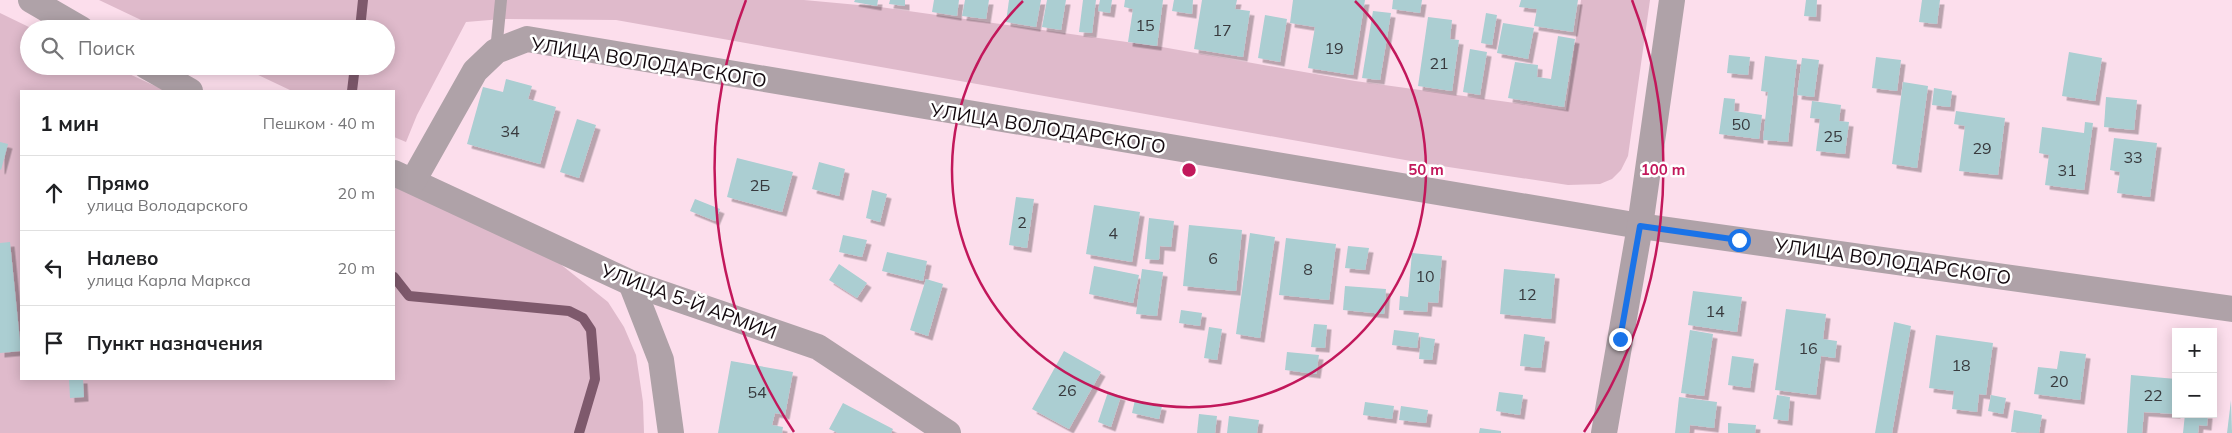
<!DOCTYPE html>
<html lang="ru">
<head>
<meta charset="utf-8">
<style>
	body { margin:0; font-family:Mulish,sans-serif; background:#f6f6f6; color:#202124 }
	.controls { position:absolute; right:15px; bottom:15px; display:grid; overflow:hidden; border-radius:0px; box-shadow:0 2px 12px #0003 }
	.controls button { width:45px; height:45px; display:grid; place-items:center; padding:0; border:0; border-bottom:1px solid #e0e0e0; background:#fff; color:#202124; font:25px sans-serif }
	.stop { position:absolute; width:15px; height:15px; margin:-11px; border:4px solid #1a73e8; border-radius:50%; background:#fff }
	.stop.end { background:#1a73e8; border-color:#fff; box-shadow:0 1px 5px #0008 }
	.list { margin:0; padding:0; list-style:none }
	h2 { display:flex; justify-content:space-between; align-items:center; height:65px; margin:0; padding:0 20px; font-size:21px }
	h2 small { font-size:16px; font-weight:400; color:#757577 }
	.list li { display:grid; grid-template-columns:32px 1fr auto; gap:15px; align-items:center; box-sizing:border-box; height:75px; padding:0 20px; border-top:1px solid #e0e0e0 }
	.list b { display:block; font-size:19px; white-space:nowrap }
	.list p { margin:0; font-size:16px; white-space:nowrap; color:#757577 }
	.list em { font-size:16px; font-style:normal; color:#757577 }
	.icon { flex:none; width:28px; height:28px; fill:none; stroke:currentColor; stroke-width:2; stroke-linecap:round; stroke-linejoin:round }
	.map { position:relative; flex:none; width:2232px; height:433px; overflow:hidden }
	.search { position:absolute; background:#fff; box-shadow:0 2px 12px #0003; left:20px; top:20px; width:375px; height:55px; display:flex; align-items:center; gap:12px; box-sizing:border-box; padding:0 18px; border-radius:28px; color:#757577; font-size:19px }
	.panel { position:absolute; background:#fff; box-shadow:0 2px 12px #0003; left:20px; top:90px; width:375px; height:290px; border-radius:0px }
	.map>svg:first-child { display:block }
</style>
</head>
<body>
<div class="map">
<svg width="2232" height="433" viewBox="0 0 2232 433">
	<defs>
		<filter id="shadow"><feDropShadow dx="4.5" dy="4.5" stdDeviation="0" flood-color="#0004"/></filter>
	</defs>
	<rect width="100%" height="100%" fill="#fcdeec"/>
	<g fill="#dfbacb">
		<path d="M99 0H804L880 7 1162 47 1355 81 1566 110 1581 0H1650L1628 156 1621 170 1612 179 1600 184 1568 185 1422 163 616 20 502 19 466 22 417 115 406 142 394 137V91H292L239 66H386V29H160Z"/>
		<path d="M0 13 33 29H29V66H112L166 91H21V379H394V184L559 263 608 302 624 327 636 355 643 402 644 433H0Z"/>
	</g>
	<g fill="none" stroke-linecap="round" stroke-linejoin="round">
		<g stroke="#7e596c" stroke-width="10">
			<path d="M360 29 363 0"/>
			<path d="M352 91 355 66"/>
			<path d="M394 277 409 296 569 311 583 318 591 330 595 379 579 433"/>
		</g>
	</g>
	<g fill="#abced2" filter="url(#shadow)">
		<path d="M855 0H878L877 6 854 2Z"/>
		<path d="M890 0H905V6L889 4Z"/>
		<path d="M934 0H959L957 16 932 12Z"/>
		<path d="M965 0H989L986 19 962 16Z"/>
		<path d="M1009 0H1041L1036 27 1006 22Z"/>
		<path d="M1047 0H1066L1061 30 1042 27Z"/>
		<path d="M1083 0H1096L1092 33 1079 32Z"/>
		<path d="M1100 0H1112L1110 13 1098 11Z"/>
		<path d="M1125 0H1163L1157 46 1128 42 1133 9 1124 7Z"/>
		<path d="M1174 0H1193L1192 14 1172 11Z"/>
		<path d="M1202 0H1237L1235 9 1250 11 1243 57 1194 49Z"/>
		<path d="M1293 0H1365L1353 75 1308 68 1315 27 1290 23Z"/>
		<path d="M1393 0H1422L1420 13 1392 9Z"/>
		<path d="M1521 0H1578L1573 32 1534 26 1537 9 1519 7Z"/>
		<path d="M1806 0H1817L1816 17 1804 16Z"/>
		<path d="M1922 0H1940L1937 24 1919 22Z"/>
		<path d="M1373 11 1391 13 1380 80 1362 78Z"/>
		<path d="M1486 13 1497 15 1492 45 1481 43Z"/>
		<path d="M1265 15 1287 19 1280 62 1258 58Z"/>
		<path d="M1428 17 1452 20 1450 39 1459 40 1452 91 1418 86Z"/>
		<path d="M1503 23 1534 28 1528 59 1497 53Z"/>
		<path d="M1558 36 1575 39 1564 107 1508 98 1515 62 1538 65 1537 77 1551 79Z"/>
		<path d="M1470 49 1487 52 1480 95 1463 92Z"/>
		<path d="M2069 52 2102 58 2095 101 2062 96Z"/>
		<path d="M1729 55 1750 57 1748 75 1727 73Z"/>
		<path d="M1765 56 1797 60 1788 142 1763 140 1768 92 1761 91Z"/>
		<path d="M1876 57 1901 60 1897 91 1872 88Z"/>
		<path d="M1802 58 1819 60 1814 97 1797 95Z"/>
		<path d="M506 79 532 86 528 99 556 107 540 164 467 144 483 87 503 92Z"/>
		<path d="M1903 82 1928 86 1917 168 1892 164Z"/>
		<path d="M1934 88 1952 91 1950 107 1932 105Z"/>
		<path d="M2106 97 2137 100 2134 130 2104 127Z"/>
		<path d="M1724 98 1735 99 1734 111 1762 115 1759 139 1719 134Z"/>
		<path d="M1812 101 1841 105 1839 121 1849 122 1845 154 1816 151 1820 119 1810 118Z"/>
		<path d="M1956 111 2005 118 1998 175 1959 171 1965 126 1954 124Z"/>
		<path d="M577 119 596 125 579 178 560 172Z"/>
		<path d="M2085 122 2093 123 2084 190 2045 185 2049 155 2039 153 2042 127 2084 133Z"/>
		<path d="M2114 138 2157 143 2150 197 2117 193 2120 172 2110 170Z"/>
		<path d="M0 142 8 144 1 170 0 169Z"/>
		<path d="M737 158 793 172 782 212 727 197Z"/>
		<path d="M819 162 845 169 839 196 812 189Z"/>
		<path d="M872 190 887 194 880 222 866 218Z"/>
		<path d="M1016 197 1034 199 1027 248 1009 245Z"/>
		<path d="M695 199 720 209 715 221 690 211Z"/>
		<path d="M1094 205 1140 212 1132 262 1086 254Z"/>
		<path d="M1149 218 1174 221 1171 247 1160 246 1159 260 1145 259Z"/>
		<path d="M1189 225 1242 230 1236 291 1183 286Z"/>
		<path d="M1250 233 1275 237 1260 338 1236 334Z"/>
		<path d="M843 235 867 240 862 257 839 252Z"/>
		<path d="M1286 238 1336 244 1329 300 1279 295Z"/>
		<path d="M10 242 21 351 0 353V243Z"/>
		<path d="M1348 246 1369 248 1365 270 1345 268Z"/>
		<path d="M887 252 927 261 923 281 882 271Z"/>
		<path d="M1412 253 1442 256 1438 303 1428 302 1427 312 1399 310 1400 296 1408 297Z"/>
		<path d="M839 264 867 283 857 298 829 280Z"/>
		<path d="M1094 266 1139 275 1133 303 1089 294Z"/>
		<path d="M1142 269 1163 272 1157 316 1136 314Z"/>
		<path d="M1504 269 1555 274 1551 319 1500 314Z"/>
		<path d="M926 279 943 284 928 336 910 330Z"/>
		<path d="M1345 286 1386 289 1384 314 1343 310Z"/>
		<path d="M1693 291 1742 297 1737 332 1688 325Z"/>
		<path d="M1786 309 1826 314 1823 339 1837 341 1835 358 1821 356 1816 395 1775 390Z"/>
		<path d="M1181 310 1202 313 1200 326 1179 323Z"/>
		<path d="M1894 322 1911 326 1892 433H1875Z"/>
		<path d="M1314 324 1327 325 1325 348 1311 347Z"/>
		<path d="M1209 327 1222 329 1217 360 1204 358Z"/>
		<path d="M1394 330 1419 333 1417 348 1392 345Z"/>
		<path d="M1690 330 1713 334 1704 396 1681 393Z"/>
		<path d="M1524 334 1545 337 1541 368 1520 366Z"/>
		<path d="M1936 335 1993 343 1986 395 1979 394 1977 412 1952 409 1954 391 1929 388Z"/>
		<path d="M1421 337 1435 339 1432 360 1419 359Z"/>
		<path d="M1064 351 1101 372 1069 429 1032 409Z"/>
		<path d="M2060 351 2086 354 2080 400 2034 394 2038 367 2057 369Z"/>
		<path d="M1287 352 1319 355 1316 374 1285 370Z"/>
		<path d="M1732 356 1754 359 1750 388 1728 385Z"/>
		<path d="M731 361 793 372 785 415 775 413 772 425 783 427 782 433H718Z"/>
		<path d="M2131 375 2176 379V414L2144 412 2142 433H2127Z"/>
		<path d="M69 379H83L84 397 70 398Z"/>
		<path d="M1108 392 1121 396 1111 427 1098 422Z"/>
		<path d="M1499 392 1523 395 1520 415 1496 411Z"/>
		<path d="M1777 395 1790 397 1788 421 1773 419Z"/>
		<path d="M1991 395 2006 398 2003 414 1988 411Z"/>
		<path d="M1679 397 1717 402 1714 428 1690 425 1689 433H1675Z"/>
		<path d="M1135 400 1162 406 1159 419 1132 413Z"/>
		<path d="M2231 400 2232 433H2227Z"/>
		<path d="M1365 402 1394 406 1392 419 1363 415Z"/>
		<path d="M843 403 893 429 891 433H838L829 429Z"/>
		<path d="M1401 406 1428 410 1426 423 1399 420Z"/>
		<path d="M2014 410 2042 415 2039 433 2011 432Z"/>
		<path d="M1199 414 1217 416 1215 433H1197Z"/>
		<path d="M2185 414H2208L2207 426 2199 425 2198 433H2183Z"/>
		<path d="M1229 416 1259 420 1257 433H1227Z"/>
		<path d="M1728 423 1756 425 1755 433H1728Z"/>
		<path d="M1480 428 1501 431V433H1479Z"/>
	</g>
	<g fill="none" stroke-linecap="round" stroke-linejoin="round">
		<path stroke="#afa2a8" stroke-width="12" d="M496 51 501 0"/>
		<g stroke="#afa2a8" stroke-width="26">
			<path d="M31 0 81 29"/>
			<path d="M146 66 190 91"/>
			<path d="M394 173 631 283 818 347 948 433"/>
			<path d="M413 181 475 71 496 51 527 39 1640 226 2232 309"/>
			<path d="M631 283 661 360 671 433"/>
			<path d="M1604 433 1640 226 1672 0"/>
		</g>
	</g>
	<g fill="none" stroke-linecap="round" stroke-linejoin="round">
		<path stroke="#1a73e8" stroke-width="6" d="M1620 339 1640 226 1739 240"/>
	</g>
	<g fill="none" stroke="#c2185b" stroke-width="2.5">
		<path d="M1355 1A237 237 0 1 1 1023 1"/>
		<path d="M794 432A474 474 0 0 1 746 0M1632 0A474 474 0 0 1 1584 432"/>
	</g>
	<g text-anchor="middle" dominant-baseline="central" stroke-width="5" stroke-linejoin="round" paint-order="stroke">
		<g font-size="16" fill="#383a3e">
			<text x="1145" y="25">15</text>
			<text x="1222" y="30">17</text>
			<text x="1334" y="48">19</text>
			<text x="1439" y="63">21</text>
			<text x="1741" y="124">50</text>
			<text x="510" y="131">34</text>
			<text x="1833" y="136">25</text>
			<text x="1982" y="148">29</text>
			<text x="2133" y="157">33</text>
			<text x="2067" y="170">31</text>
			<text x="760" y="185">2Б</text>
			<text x="1022" y="222">2</text>
			<text x="1113" y="233">4</text>
			<text x="1213" y="258">6</text>
			<text x="1308" y="269">8</text>
			<text x="1425" y="276">10</text>
			<text x="1527" y="294">12</text>
			<text x="1715" y="311">14</text>
			<text x="1808" y="348">16</text>
			<text x="1961" y="365">18</text>
			<text x="2059" y="381">20</text>
			<text x="1067" y="390">26</text>
			<text x="757" y="392">54</text>
			<text x="2153" y="395">22</text>
		</g>
		<g font-size="19" fill="#12080d" stroke="#fff">
			<text transform="translate(649 62) rotate(9)">УЛИЦА ВОЛОДАРСКОГО</text>
			<text transform="translate(1048 128) rotate(9)">УЛИЦА ВОЛОДАРСКОГО</text>
			<text transform="translate(1893 261) rotate(8)">УЛИЦА ВОЛОДАРСКОГО</text>
			<text transform="translate(689 301) rotate(20)">УЛИЦА 5-Й АРМИИ</text>
		</g>
	</g>
	<circle cx="1189" cy="170" r="8" fill="#c2185b" stroke="#fff" stroke-width="2.5"/>
	<g font-size="15" text-anchor="middle" font-weight="bold" fill="#c2185b" stroke="#fff" stroke-width="5" stroke-linejoin="round" paint-order="stroke">
		<text x="1426" y="175">50 m</text>
		<text x="1663" y="175">100 m</text>
	</g>
</svg>
<div class="controls">
<button>+</button>
<button>−</button>
</div>
<div class="stop" style="left:1739px;top:240px"></div>
<div class="stop end" style="left:1620px;top:339px"></div>
<div class="search"><svg class="icon" aria-label="search" viewBox="0 0 24 24"><circle cx="10" cy="10" r="6"/><path d="M15 15l6 6"/></svg>Поиск</div>
<section class="panel">
<h2>1 мин<small>Пешком · 40 m</small></h2>
<ul class="list">
<li><svg class="icon" aria-label="ahead" viewBox="0 0 24 24"><path d="M12 20V5M6 11l6-6 6 6"/></svg><div><b>Прямо</b><p>улица Володарского</p></div><em>20 m</em></li>
<li><svg class="icon" aria-label="left" viewBox="0 0 24 24"><path d="M17 20v-9H6M10 6l-5 5 5 5"/></svg><div><b>Налево</b><p>улица Карла Маркса</p></div><em>20 m</em></li>
<li><svg class="icon" aria-label="arrive" viewBox="0 0 24 24"><path d="M6 21V4h12l-3 4 3 4H6"/></svg><div><b>Пункт назначения</b></div></li>
</ul>
</section>
</div>
</body>
</html>
